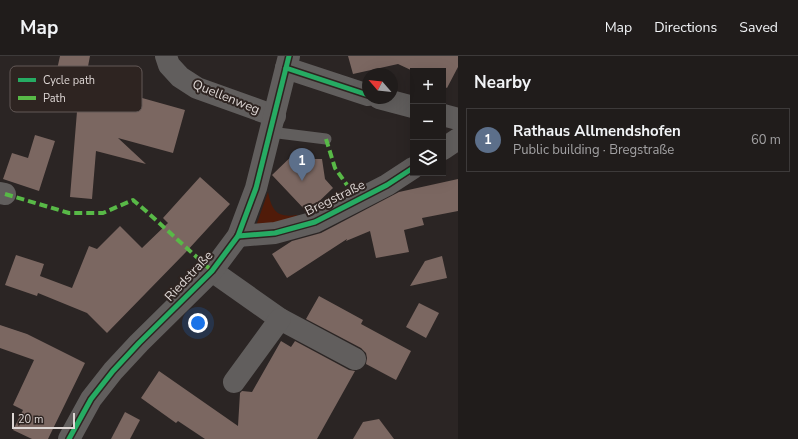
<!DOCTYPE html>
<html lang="en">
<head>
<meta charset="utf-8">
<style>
	body { margin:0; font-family:"Nunito Sans",sans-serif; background:#2d2928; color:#f1f3f6 }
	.controls { position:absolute; right:12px; top:12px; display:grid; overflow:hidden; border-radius:0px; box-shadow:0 4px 16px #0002 }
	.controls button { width:36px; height:36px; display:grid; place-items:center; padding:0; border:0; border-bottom:1px solid #3d3a3a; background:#201c1b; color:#f1f3f6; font:20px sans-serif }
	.compass { position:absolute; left:362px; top:12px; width:36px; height:36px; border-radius:50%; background:#201c1b; box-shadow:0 4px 16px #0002; rotate:298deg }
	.scale { position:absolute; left:12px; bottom:10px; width:63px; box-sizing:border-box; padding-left:4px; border:2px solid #ddd6d4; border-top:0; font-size:11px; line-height:14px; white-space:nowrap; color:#ddd6d4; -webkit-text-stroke:3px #2e2421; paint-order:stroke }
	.you { position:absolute; left:198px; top:267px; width:14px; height:14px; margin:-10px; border:3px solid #fff; border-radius:50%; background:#1a73e8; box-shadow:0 0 0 6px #1a73e833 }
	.badge { display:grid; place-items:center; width:26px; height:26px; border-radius:50%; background:#9f9896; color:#fff; font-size:13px; font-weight:700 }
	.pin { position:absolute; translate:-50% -33px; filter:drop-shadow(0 1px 2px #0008) }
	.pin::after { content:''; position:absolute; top:21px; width:14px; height:12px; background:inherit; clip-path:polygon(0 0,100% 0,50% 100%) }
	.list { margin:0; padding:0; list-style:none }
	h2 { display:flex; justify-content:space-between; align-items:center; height:52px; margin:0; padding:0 16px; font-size:17px }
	h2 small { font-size:13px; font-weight:400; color:#a2a1a3 }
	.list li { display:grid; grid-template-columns:26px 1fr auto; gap:12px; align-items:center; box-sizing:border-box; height:64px; margin:0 8px 8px; padding:0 8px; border:1px solid #3d3a3a; border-radius:0px }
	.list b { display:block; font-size:15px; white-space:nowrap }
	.list p { margin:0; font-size:13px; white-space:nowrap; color:#a2a1a3 }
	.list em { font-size:13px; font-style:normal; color:#a2a1a3 }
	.icon { flex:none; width:22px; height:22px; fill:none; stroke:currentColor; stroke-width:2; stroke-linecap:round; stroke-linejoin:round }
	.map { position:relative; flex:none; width:458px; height:383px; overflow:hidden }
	header { display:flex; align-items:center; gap:24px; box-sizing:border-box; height:56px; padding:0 20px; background:#201c1b; border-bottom:1px solid #3d3a3a }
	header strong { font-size:19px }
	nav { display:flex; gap:22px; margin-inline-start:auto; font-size:14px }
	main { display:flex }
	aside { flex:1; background:#201c1b }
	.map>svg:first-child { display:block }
</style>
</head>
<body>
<header>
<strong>Map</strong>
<nav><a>Map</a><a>Directions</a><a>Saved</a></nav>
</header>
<main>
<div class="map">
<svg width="458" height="383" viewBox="0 0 458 383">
	<rect width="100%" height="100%" fill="#2b2524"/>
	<path fill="#501b09" d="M268 136C272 155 277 162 297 159L296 165 256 170Z"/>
	<g fill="#7b6761">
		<path d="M60 0H90L85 26 185 54 173 97 118 82 146 108 96 95 92 143 70 141 79 31 73 30 71 36 53 32Z"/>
		<path d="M348 0H458V11L447 32 443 30V15H413L398 8 353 18Z"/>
		<path d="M35 79 55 85 39 135 3 123 12 97 28 102Z"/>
		<path d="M298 94 306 103H322L325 123 333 132 309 155H306L272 119Z"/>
		<path d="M200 121 230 148 185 197 107 277 87 257 38 237 37 240 5 229 16 199 44 208 40 220 72 232 89 190 97 193 120 170 142 192 168 167 163 162Z"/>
		<path d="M458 123V155L422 162 424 169 404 174 409 196 376 202 370 175 346 185 347 183 287 222 272 198 292 185 321 177 399 136Z"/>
		<path d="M442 200 447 222 410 230 425 205Z"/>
		<path d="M319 240 363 264 361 268 411 295 396 324 366 308 367 302 366 297 361 292 306 263Z"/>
		<path d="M419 247 439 257 426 282 406 271Z"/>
		<path d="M0 269 27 278 85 307 48 383H32L13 374 23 354 13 349 34 304 0 292Z"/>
		<path d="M281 285 291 291 295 285 349 314 355 315 317 383H205L178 365 176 367 141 342 159 315 238 370 240 337 242 335 252 336Z"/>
		<path d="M125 356 140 364 130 383H111Z"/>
		<path d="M379 363 394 383H353L363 366Z"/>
	</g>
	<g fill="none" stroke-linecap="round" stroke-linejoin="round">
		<path stroke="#615e5d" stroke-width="11" d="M270 76 326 83"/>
		<g stroke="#615e5d" stroke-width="22">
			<path d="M166 0 169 9 180 21 197 32 275 60"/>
			<path d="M286 12 368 39"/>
			<path d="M379 42 413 51"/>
			<path d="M443 59 458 63"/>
			<path d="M443 93 458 83"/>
			<path d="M0 137 5 138"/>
			<path d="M238 180 275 177 315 166 387 129 413 112"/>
			<path d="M212 215 280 263 355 303"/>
			<path d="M234 326 280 263"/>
			<path d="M69 383 91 343 113 315 139 287 212 215 238 180 256 132 289 0"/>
		</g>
		<g stroke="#58b947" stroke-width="4" stroke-dasharray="8 4" stroke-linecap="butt">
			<path d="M326 83 335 112 347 129"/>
			<path d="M5 138 69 157H103L133 144 146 155 212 215"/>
		</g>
		<g stroke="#2e2421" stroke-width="8">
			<g id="cycleway">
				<path d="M286 12 368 39"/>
				<path d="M238 180 275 177 315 166 387 129 413 112"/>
				<path d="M69 383 91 343 113 315 139 287 212 215 238 180 256 132 289 0"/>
			</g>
		</g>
		<use href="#cycleway" stroke="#26ab63" stroke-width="5"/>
	</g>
	<g text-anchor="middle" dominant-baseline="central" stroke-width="4" stroke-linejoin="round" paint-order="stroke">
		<g font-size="13" fill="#ddd6d4" stroke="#2e2421">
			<text transform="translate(226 41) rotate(22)">Quellenweg</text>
			<text transform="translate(335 142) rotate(-26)">Bregstraße</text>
			<text transform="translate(189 220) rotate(-47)">Riedstraße</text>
		</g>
	</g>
	<rect x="10" y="10" width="132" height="46" rx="6" fill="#2e2421" stroke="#635957" stroke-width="1"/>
	<rect x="18" y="22" width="18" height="4" fill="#26ab63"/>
	<rect x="18" y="40" width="18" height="4" fill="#58b947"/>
	<g font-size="11" fill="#ddd6d4">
		<text x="43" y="28">Cycle path</text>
		<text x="43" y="46">Path</text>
	</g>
</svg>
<div class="controls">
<button>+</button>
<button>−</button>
<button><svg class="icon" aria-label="layers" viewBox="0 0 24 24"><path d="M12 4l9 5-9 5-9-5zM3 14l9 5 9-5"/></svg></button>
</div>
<svg class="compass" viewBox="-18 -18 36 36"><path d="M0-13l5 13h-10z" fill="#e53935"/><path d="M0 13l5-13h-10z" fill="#a2a1a3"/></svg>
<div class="scale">20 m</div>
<div class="you"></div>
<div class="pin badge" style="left:302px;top:125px;background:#5c6f8a">1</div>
</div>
<aside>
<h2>Nearby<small></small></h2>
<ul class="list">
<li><span class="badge" style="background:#5c6f8a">1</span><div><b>Rathaus Allmendshofen</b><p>Public building · Bregstraße</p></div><em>60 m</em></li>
</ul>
</aside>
</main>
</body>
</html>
